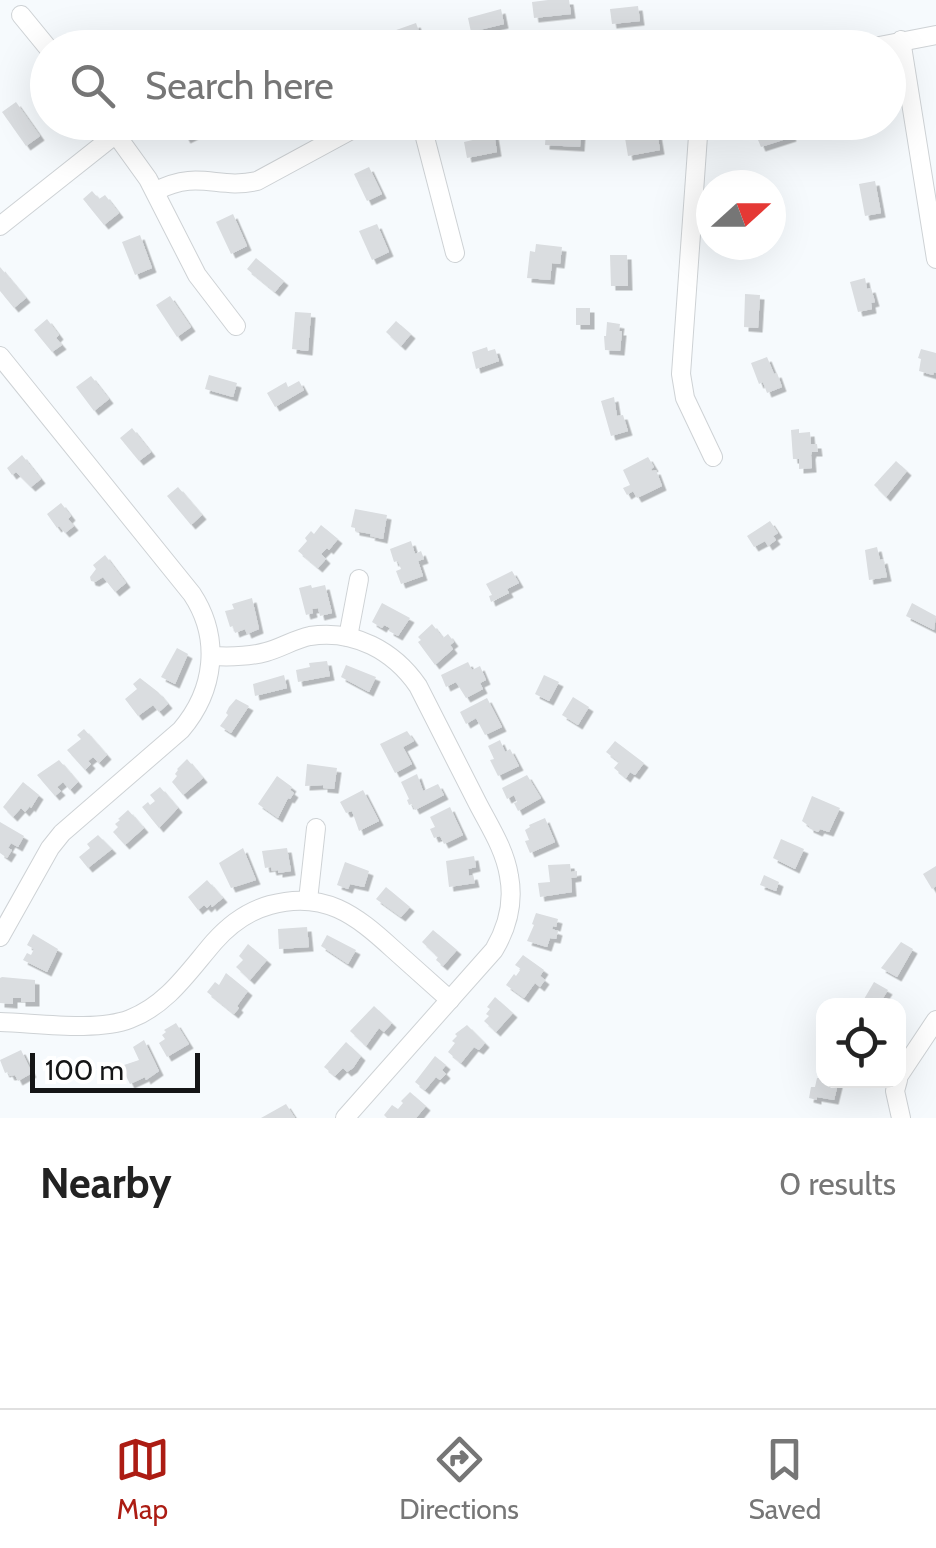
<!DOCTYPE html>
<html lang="en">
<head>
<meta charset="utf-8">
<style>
	body { margin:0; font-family:Cabin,sans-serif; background:#f2f2f2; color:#222 }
	.controls { position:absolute; right:30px; bottom:30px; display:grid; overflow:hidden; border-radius:20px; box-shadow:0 10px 40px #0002 }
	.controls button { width:90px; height:90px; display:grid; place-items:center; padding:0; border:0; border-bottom:2px solid #e0e0e0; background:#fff; color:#222; font:50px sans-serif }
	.compass { position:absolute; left:696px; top:170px; width:90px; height:90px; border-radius:50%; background:#fff; box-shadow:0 10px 40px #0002; rotate:69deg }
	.scale { position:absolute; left:30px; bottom:25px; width:170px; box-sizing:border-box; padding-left:10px; border:5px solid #141516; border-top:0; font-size:28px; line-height:35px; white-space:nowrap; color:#141516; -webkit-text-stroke:8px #fff; paint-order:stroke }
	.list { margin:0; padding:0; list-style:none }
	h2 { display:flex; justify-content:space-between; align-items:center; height:130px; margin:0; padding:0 40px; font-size:42px }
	h2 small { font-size:32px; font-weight:400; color:#767676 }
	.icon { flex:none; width:55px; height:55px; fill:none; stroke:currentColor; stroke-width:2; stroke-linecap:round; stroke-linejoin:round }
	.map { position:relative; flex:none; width:936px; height:1118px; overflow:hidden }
	.search { position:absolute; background:#fff; box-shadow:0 10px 40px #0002; left:30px; right:30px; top:30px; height:110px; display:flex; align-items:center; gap:25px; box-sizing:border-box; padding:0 35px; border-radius:55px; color:#767676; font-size:38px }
	.sheet { height:290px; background:#fff }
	nav { display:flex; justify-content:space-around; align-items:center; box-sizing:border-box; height:140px; border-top:2px solid #e0e0e0; background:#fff; font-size:28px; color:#767676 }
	nav a { display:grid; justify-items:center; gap:5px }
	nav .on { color:#ac1c13 }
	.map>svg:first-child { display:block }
</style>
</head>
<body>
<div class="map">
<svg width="936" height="1118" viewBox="0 0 936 1118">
	<defs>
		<filter id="shadow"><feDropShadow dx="4.5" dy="4.5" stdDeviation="0" flood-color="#0004"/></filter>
	</defs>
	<rect width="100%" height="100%" fill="#f6fafd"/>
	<g fill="#dadde0" filter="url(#shadow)">
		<path d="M548 0H569L571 14 534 18 532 2Z"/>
		<path d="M638 6 640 21 612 24 610 9Z"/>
		<path d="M501 9 504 24 471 32 468 18Z"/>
		<path d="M416 23 421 37 389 48 385 34Z"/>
		<path d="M139 31 151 48H130L126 41Z"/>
		<path d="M16 102 40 136 26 146 2 112Z"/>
		<path d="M177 122H195L200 132 186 139Z"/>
		<path d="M783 122H786L792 137 761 147 755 133Z"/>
		<path d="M546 131 581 132 580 147 545 145Z"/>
		<path d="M657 132 660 150 628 156 625 138Z"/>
		<path d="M494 133 497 152 467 158 464 142 477 139 476 136Z"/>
		<path d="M369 167 382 194 367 201 354 174Z"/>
		<path d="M875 181 881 213 865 216 859 184Z"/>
		<path d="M92 191 99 199 105 195 119 213 104 225 83 199Z"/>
		<path d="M233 214 247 246 231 254 216 222Z"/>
		<path d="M377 224 389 252 372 260 359 231Z"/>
		<path d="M140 235 152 268 135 275 122 242Z"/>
		<path d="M536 244 562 247 560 264 552 263 550 280 527 278 530 251 535 252Z"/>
		<path d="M610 255H627L628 286H611Z"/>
		<path d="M256 258 284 281 275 292 247 269Z"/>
		<path d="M0 267 26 298 14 308 0 291Z"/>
		<path d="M865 278 867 289 871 288 875 302 871 303 872 309 858 312 850 282Z"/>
		<path d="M745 294 760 295 758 328 744 327Z"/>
		<path d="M170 296 191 327 177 337 156 305Z"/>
		<rect x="576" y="308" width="14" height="17"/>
		<path d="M295 312 311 313 308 351 292 349Z"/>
		<path d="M47 319 59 335 56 338 62 345 52 352 34 330Z"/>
		<path d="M396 321 411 334 401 346 386 332Z"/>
		<path d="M607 322 620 324 619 331H622L620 351 605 350 604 336H606Z"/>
		<path d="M487 347 488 351 495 349 499 361 476 369 472 352Z"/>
		<path d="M921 349 936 353V373L934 372 933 375 919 371 921 359 918 358Z"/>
		<path d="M767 357 774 374 777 373 782 387 767 393 763 382 759 384 751 363Z"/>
		<path d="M209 375 237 383 233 397 205 389Z"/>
		<path d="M91 376 109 399 94 411 76 387Z"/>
		<path d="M299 381 304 390 275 407 267 393 286 382 288 387Z"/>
		<path d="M614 397 617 416 623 415 628 431 611 436 601 401Z"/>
		<path d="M132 428 151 452 139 461 120 438Z"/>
		<path d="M799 429V433L810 432 811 444H817L818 452H812L811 455 812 468 799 469V459H793L791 430Z"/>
		<path d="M22 455 41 479 31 487 16 472 12 475 7 468Z"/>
		<path d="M648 457 654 467 651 469 652 471 656 470 662 486 637 498 633 491 627 495 623 488 630 485 623 470Z"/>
		<path d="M896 461 907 471 886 497 874 485Z"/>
		<path d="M178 487 202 515 191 525 167 496Z"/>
		<path d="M61 503 71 516 68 519 74 526 65 533 59 526 57 528 47 514Z"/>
		<path d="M355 509 387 515 383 539 370 536 371 534 355 531V528L351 527Z"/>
		<path d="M770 521 778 533 773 536 776 540 768 546 765 541 754 547 747 536Z"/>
		<path d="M321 525 338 539 329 550 327 548 321 554 326 559 318 568 298 551 307 541 305 538 311 531 314 534Z"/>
		<path d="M411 541 415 554 421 551 424 559 418 561 423 576 401 584 396 571 401 569 398 561 394 562 390 549Z"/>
		<path d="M877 547 880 560 883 559 887 577 869 580 865 550Z"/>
		<path d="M105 555 126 583 115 592 103 577 95 582 91 581 90 577 96 569 93 565Z"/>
		<path d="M512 571 519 583 507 589 509 593 491 602 489 596 492 595 486 584Z"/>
		<path d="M311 585 312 588 325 585 332 613 320 616 318 608 312 609 313 613 306 615 299 588Z"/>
		<path d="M252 598 259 629 247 634 245 629 235 633 233 626 230 627 225 611 234 609 232 604Z"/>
		<path d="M382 603 410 618 398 636 389 631 390 628 384 625 382 628 372 622Z"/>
		<path d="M912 603 936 616 934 630 906 616Z"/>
		<path d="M432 624 443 638 448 634 454 642 450 645 453 649 435 665 418 642 421 640 418 637Z"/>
		<path d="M177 648 188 654 175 684 161 677Z"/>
		<path d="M327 661 330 676 298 682 296 670 310 667 309 663Z"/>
		<path d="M468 662 472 670 480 666 486 680 480 683 483 689 466 698 456 682 446 687 441 675Z"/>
		<path d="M346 665 376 677 369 692 341 677Z"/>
		<path d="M284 675 287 688 255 696 253 684Z"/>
		<path d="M544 675 559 682 549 701 535 694Z"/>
		<path d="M140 678 158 692 168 704 159 712 153 705 138 716 125 699 137 689 133 684Z"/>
		<path d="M573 697 589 707 578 725 562 715Z"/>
		<path d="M487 698 502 727 485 735 476 718 466 724 460 712Z"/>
		<path d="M236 699 249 706 231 733 220 726 228 715 226 713 229 707Z"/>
		<path d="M84 729 107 755 99 763 93 757 88 761 91 764 85 770 67 750 81 739 77 735Z"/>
		<path d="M407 731 414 741 403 747 412 764 395 773 380 744Z"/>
		<path d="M500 740 505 752 510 749 519 766 498 776 490 760 494 759 488 746Z"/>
		<path d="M615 741 644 763 635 775 630 772 626 778 614 768 619 762 606 752Z"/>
		<path d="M187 759 203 778 183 795 172 782 177 776 175 774 178 770 177 769Z"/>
		<path d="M59 760 78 782 70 790 63 782 57 787 61 791 55 796 37 775Z"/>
		<path d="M307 764 337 768 334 789 323 788V785L305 786Z"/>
		<path d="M417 774 423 791 438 784 444 795 415 810 412 804 409 805 407 800 409 799 401 782Z"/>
		<path d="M527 775 541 798 518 811 514 803 517 802 514 795 507 799 502 788Z"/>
		<path d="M277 776 292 787 290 790 294 793 290 799 288 798 278 818 258 804Z"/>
		<path d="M23 782 39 795 31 808 30 806 25 812 21 808 13 817 3 807Z"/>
		<path d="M160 787 178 808 159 828 142 807 148 802 150 805 155 801 150 795Z"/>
		<path d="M363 790 379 821 359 831 352 811 346 813 340 802Z"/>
		<path d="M812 796 840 808 829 832 820 829 818 832 809 828V826L802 821Z"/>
		<path d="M450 807 463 835 444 844 440 836 434 838 430 829 435 827 430 817Z"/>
		<path d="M128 810 144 828 125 845 113 832 118 827 115 824 120 820 118 819Z"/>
		<path d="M545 818 555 842 530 853 525 841 529 840 525 830 530 827 529 825Z"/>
		<path d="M0 822 24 836 18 847 11 843 8 848 12 850 7 858 0 853Z"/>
		<path d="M98 835 112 849 88 868 79 857 90 848 87 844Z"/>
		<path d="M781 839 804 849 795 869 773 858Z"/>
		<path d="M243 848 256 880 231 888 219 863Z"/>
		<path d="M287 848 291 871 278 873V870L272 871 271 867 265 868 262 851Z"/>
		<path d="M474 856 476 867 468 869 469 876 473 875 475 883 449 887 446 861Z"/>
		<path d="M345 862 369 871 364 887 350 884 348 889 337 885Z"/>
		<path d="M570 864 571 872 577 871V877L571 878 572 892 540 897 538 883 550 882 548 865Z"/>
		<path d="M936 866V886L932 889 923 874Z"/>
		<path d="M764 875 779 882 776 891 760 885Z"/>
		<path d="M207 880 223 898 212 907 211 904 207 908 204 905 198 910 188 897Z"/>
		<path d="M386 887 410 907 401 917 376 899Z"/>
		<path d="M536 913 558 919 556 927 553 926 552 929 558 931 556 939 550 938 547 947 527 941 534 925 532 924Z"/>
		<path d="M307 927 309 947 279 949 278 929Z"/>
		<path d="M433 930 457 950 443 966 436 960 438 957 422 942Z"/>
		<path d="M33 934 58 949 47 972 23 960 27 953 31 955 34 949 27 945Z"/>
		<path d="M327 935 356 950 348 964 321 946Z"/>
		<path d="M901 942 913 949 897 977 881 968Z"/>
		<path d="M248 944 267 960 250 980 236 967 243 960 239 956Z"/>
		<path d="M523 955 544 970 540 976 545 980 540 987 535 983 524 998 506 985 514 974 516 976 521 969 515 965Z"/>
		<path d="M226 973 248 991 237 1006 239 1008 234 1014 207 992 215 982 219 985Z"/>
		<path d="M2 977 35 980V1002H21V998H13V1004L0 1003V978Z"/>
		<path d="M874 982 888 990 878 1006H860Z"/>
		<path d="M495 997 513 1013 496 1032 484 1021 489 1016 486 1014 490 1009 487 1007Z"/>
		<path d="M374 1006 392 1023 384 1032 379 1028 366 1046 350 1031Z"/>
		<path d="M176 1023 189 1044 167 1057 159 1043 165 1039 162 1035 166 1032 164 1030Z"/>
		<path d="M467 1025 485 1043 479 1050 474 1047 461 1063 448 1052 455 1043 452 1041 457 1036 455 1034Z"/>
		<path d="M144 1040 159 1071 146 1080 145 1077 130 1084 121 1066 139 1060 133 1047Z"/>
		<path d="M346 1042 361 1056 353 1068 347 1072 343 1068 335 1076 324 1067Z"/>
		<path d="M21 1050 32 1073 18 1081 15 1075 10 1076 8 1072 5 1073 0 1060Z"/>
		<path d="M435 1056 446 1065 442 1070 446 1074 440 1080 436 1077 425 1090 415 1082Z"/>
		<path d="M822 1070H824V1080H839L834 1100 817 1097V1100L809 1098 811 1087H815L817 1078H820Z"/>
		<path d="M410 1092 426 1106 416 1118H387L384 1115 392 1105 398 1109 403 1103 401 1101Z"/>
		<path d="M286 1104 295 1118H261Z"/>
	</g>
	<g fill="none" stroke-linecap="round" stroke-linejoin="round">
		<g stroke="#ced2d5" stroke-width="20">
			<g id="minor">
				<path d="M21 15 48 48"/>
				<path d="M901 40 936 259"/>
				<path d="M869 48 936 35"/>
				<path d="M107 122 148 179 197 275 236 326"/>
				<path d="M421 122 455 253"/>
				<path d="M699 122 681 374 685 398 713 457"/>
				<path d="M156 191C199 169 217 190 257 181L366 122"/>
				<path d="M0 226 116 134"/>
				<path d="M0 356 192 594C221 638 215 690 181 730L62 833 50 848 0 937"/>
				<path d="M348 637 359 579"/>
				<path d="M211 656C230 657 248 657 266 652 281 648 295 639 310 636 354 629 394 651 418 686 438 725 458 765 478 804 490 827 505 850 509 876 514 902 507 928 494 950L345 1118"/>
				<path d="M308 900 316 828"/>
				<path d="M0 1022C37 1023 97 1032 130 1019 167 1005 189 971 214 942 229 925 248 911 270 905 324 890 356 915 393 949 412 966 431 983 450 1000"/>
				<path d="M898 1077 936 1020"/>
				<path d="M898 1080 895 1091 901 1118"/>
			</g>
		</g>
		<use href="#minor" stroke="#fff" stroke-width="18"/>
	</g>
</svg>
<div class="controls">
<button><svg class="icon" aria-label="locate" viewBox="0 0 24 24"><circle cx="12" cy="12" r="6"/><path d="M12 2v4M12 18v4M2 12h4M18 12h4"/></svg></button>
</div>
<svg class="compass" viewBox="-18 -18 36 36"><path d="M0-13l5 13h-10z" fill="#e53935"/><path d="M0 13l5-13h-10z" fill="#767676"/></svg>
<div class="scale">100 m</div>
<div class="search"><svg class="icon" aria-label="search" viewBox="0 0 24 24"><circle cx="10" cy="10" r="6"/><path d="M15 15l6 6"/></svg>Search here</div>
</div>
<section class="sheet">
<h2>Nearby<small>0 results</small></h2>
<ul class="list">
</ul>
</section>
<nav>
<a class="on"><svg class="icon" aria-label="map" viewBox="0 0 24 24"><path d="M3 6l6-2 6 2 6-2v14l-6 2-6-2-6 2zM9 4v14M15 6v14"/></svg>Map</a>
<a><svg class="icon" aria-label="directions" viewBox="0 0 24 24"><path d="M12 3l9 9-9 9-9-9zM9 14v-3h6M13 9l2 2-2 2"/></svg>Directions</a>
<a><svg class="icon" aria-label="saved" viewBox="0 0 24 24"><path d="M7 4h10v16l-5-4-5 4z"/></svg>Saved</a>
</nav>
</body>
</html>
